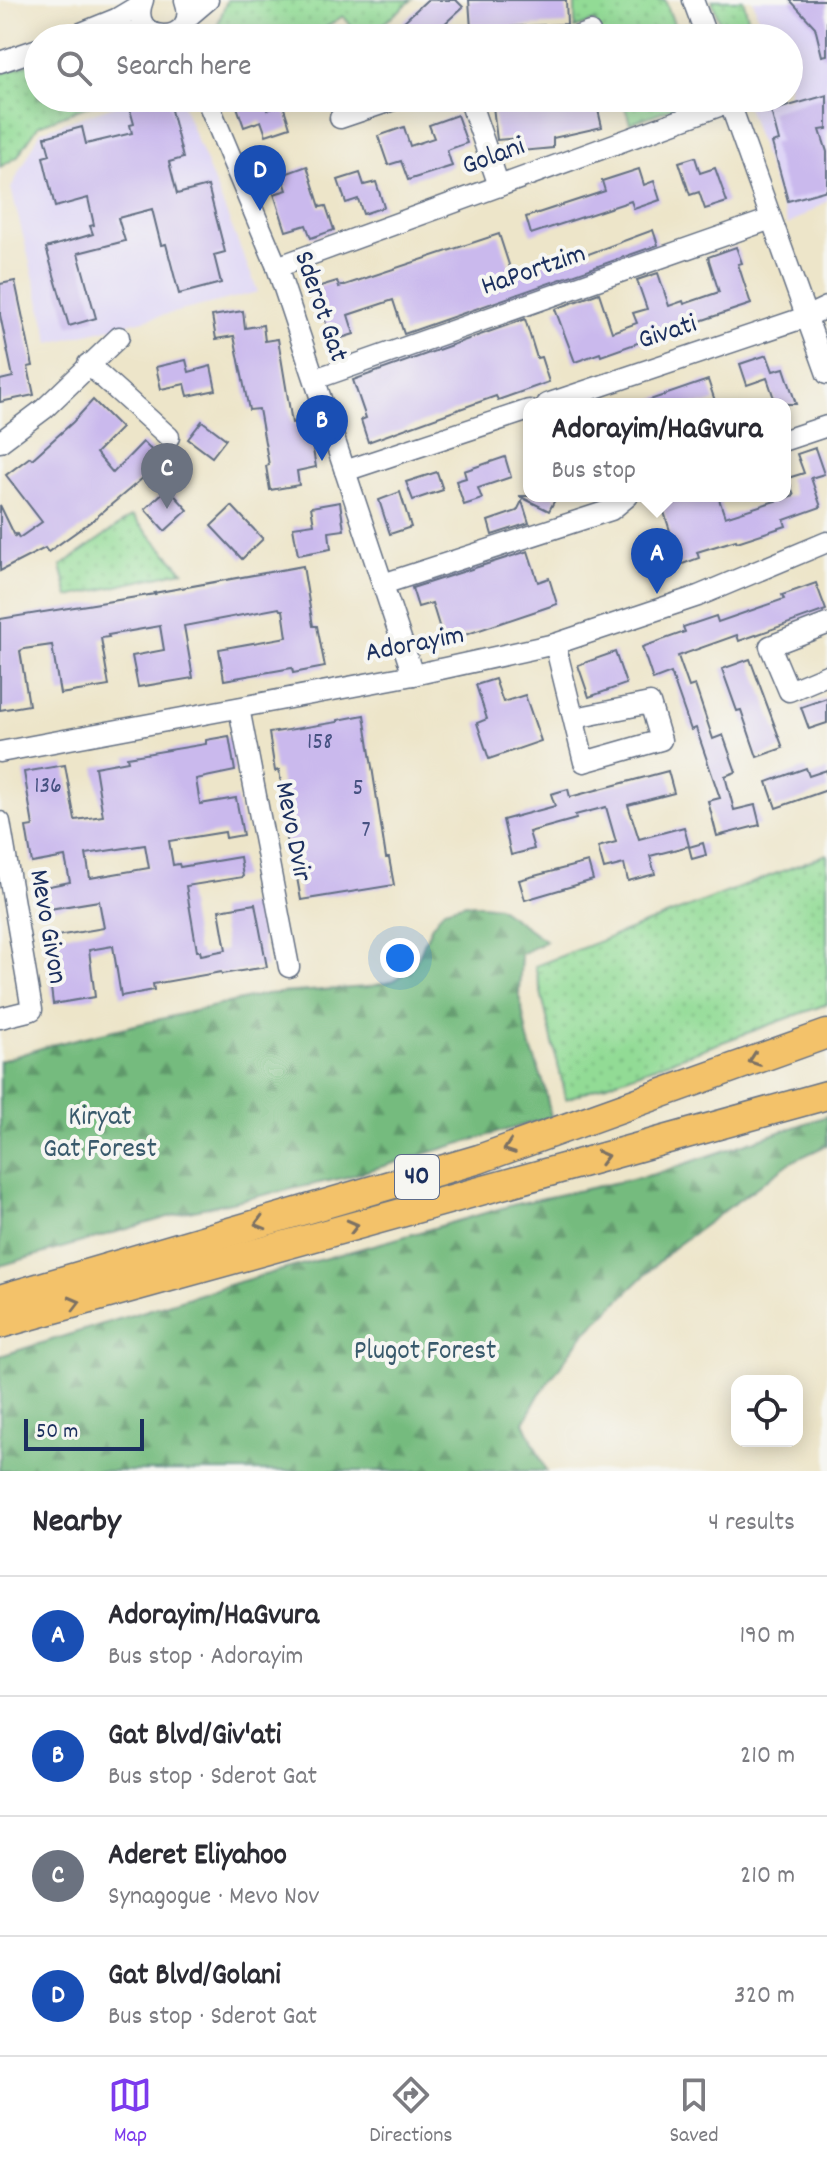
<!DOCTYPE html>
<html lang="en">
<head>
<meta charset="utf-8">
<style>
	body { margin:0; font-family:Dekko,sans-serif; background:#f2f2f3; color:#2b2b33 }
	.controls { position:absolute; right:24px; bottom:24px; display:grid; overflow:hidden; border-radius:16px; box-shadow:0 4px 20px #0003 }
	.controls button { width:72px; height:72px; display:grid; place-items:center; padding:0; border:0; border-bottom:2px solid #e1e1e2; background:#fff; color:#2b2b33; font:40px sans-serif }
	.scale { position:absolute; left:24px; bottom:20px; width:120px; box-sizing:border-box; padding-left:8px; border:4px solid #1b2f5e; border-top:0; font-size:22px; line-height:28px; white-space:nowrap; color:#1b2f5e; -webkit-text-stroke:6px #f6f6f2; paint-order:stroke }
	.you { position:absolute; left:400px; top:958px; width:28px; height:28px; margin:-20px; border:6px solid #fff; border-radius:50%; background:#1a73e8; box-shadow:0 0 0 12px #1a73e833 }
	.badge { display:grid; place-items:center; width:52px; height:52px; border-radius:50%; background:#7c3aed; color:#fff; font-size:26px; font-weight:700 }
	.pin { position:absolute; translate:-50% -66px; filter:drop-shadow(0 2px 4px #0008) }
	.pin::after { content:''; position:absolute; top:42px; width:28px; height:24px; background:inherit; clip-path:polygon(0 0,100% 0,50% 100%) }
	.popup { position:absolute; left:523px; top:398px; width:268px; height:104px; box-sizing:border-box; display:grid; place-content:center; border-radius:16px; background:#fff; filter:drop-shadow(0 2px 6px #0005); font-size:26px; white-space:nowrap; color:#7c7c81 }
	.popup b { font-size:30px; color:#2b2b33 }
	.popup::after { content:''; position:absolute; left:50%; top:100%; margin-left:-16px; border:16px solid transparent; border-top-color:#fff }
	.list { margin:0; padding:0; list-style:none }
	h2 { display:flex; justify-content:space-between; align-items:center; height:104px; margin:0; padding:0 32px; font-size:34px }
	h2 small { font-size:26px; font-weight:400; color:#7c7c81 }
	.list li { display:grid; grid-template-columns:52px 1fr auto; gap:24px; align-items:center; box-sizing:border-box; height:120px; padding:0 32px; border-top:2px solid #e1e1e2 }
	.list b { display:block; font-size:30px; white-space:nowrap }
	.list p { margin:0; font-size:26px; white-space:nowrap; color:#7c7c81 }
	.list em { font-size:26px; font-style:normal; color:#7c7c81 }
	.icon { flex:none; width:44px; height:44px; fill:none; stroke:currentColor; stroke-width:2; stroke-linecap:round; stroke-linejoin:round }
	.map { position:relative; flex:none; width:827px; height:1471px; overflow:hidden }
	.search { position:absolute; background:#fff; box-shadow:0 4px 20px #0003; left:24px; right:24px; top:24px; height:88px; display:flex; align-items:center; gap:20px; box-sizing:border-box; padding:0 28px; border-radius:44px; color:#7c7c81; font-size:30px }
	.sheet { height:584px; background:#fff }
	nav { display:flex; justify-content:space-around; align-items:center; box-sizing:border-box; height:112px; border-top:2px solid #e1e1e2; background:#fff; font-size:22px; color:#7c7c81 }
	nav a { display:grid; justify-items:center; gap:4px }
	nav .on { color:#7c3aed }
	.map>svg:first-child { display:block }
</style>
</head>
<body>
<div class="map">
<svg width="827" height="1471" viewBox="0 0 827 1471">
	<defs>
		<pattern id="green-dots" width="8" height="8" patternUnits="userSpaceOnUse" patternTransform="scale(2)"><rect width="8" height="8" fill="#92db95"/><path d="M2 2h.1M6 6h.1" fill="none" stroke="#7dbc83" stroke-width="1.8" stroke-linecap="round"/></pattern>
		<pattern id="forest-firs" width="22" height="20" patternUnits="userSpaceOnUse" patternTransform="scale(2)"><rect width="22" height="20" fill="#75bb7e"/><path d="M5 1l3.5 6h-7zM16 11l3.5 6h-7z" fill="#5f986a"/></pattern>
	</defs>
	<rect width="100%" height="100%" fill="#f6f6f2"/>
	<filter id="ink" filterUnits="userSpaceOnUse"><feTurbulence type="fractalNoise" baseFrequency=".0125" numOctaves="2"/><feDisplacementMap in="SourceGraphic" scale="16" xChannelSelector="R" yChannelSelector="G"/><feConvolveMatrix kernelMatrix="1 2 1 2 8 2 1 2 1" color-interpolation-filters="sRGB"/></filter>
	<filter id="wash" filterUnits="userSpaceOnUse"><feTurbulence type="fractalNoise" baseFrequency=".006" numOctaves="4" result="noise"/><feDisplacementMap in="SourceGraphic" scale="32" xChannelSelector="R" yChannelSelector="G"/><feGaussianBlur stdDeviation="1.8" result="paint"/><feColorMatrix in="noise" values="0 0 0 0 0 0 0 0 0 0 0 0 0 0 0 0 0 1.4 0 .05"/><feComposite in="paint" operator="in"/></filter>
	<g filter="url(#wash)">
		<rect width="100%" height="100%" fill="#ede5c9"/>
		<g fill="#ded5f6">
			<path d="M753 0H827V201L788 225 744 98H789V38H764Z"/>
			<path d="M137 98H180L258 292 50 343 11 188 41 131Z"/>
		</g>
		<g fill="url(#green-dots)" stroke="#56857a" stroke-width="2">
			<path d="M227 0H412L366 38H362L343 16 309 38H213Z"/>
			<path d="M575 0H665L679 38H601L595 21 575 28Z"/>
			<path d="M712 0H743L754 38H725Z"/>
			<path d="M38 61V98H108L39 125 17 157 0 167V74Z"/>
			<path d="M622 98H694L692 101 630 123Z"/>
			<path d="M132 516 183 571 69 597 61 566Z"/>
			<path d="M827 854V1004L566 1099 535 966Z"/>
		</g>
		<g fill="url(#forest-firs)" stroke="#48756e" stroke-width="2">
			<path d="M466 903 498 907 546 941 521 954 519 994 528 1040 544 1084 551 1117 343 1178 189 1211 0 1266V1061L51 1045 266 994 367 987 390 982 410 971 419 956 431 927 444 909Z"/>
			<path d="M827 1116V1145L791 1162 672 1249 584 1334 539 1395 524 1422 546 1471H0V1356L235 1283 392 1240 516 1204 655 1174Z"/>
		</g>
		<g id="blocks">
			<g fill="#cab9ed" fill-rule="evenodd">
				<path d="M427 0H456L463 7 429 38H386Z"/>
				<path d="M469 0H566L567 24 471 29Z"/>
				<path d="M790 0H827V55L822 56 815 27Z"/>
				<path d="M827 95V129L820 130 827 152V190L788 201 772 143 779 141 771 111Z"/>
				<path d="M162 98H168L183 158 169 162 177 194 208 186 225 252 214 255 221 283 179 294 166 244 161 245 152 209 118 218 125 241 78 253 96 318 69 326 46 248 93 234 90 226 94 225 88 198 55 207 43 157 50 155 45 137 82 127 86 144 132 133 130 125 134 124 129 106Z"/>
				<path d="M234 98H263L267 110 283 105 290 127 266 135 261 121 244 127Z"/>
				<path d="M492 98H543L544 113 596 101 602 127 553 138V148L521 151 520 138 497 140Z"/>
				<path d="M457 115 467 143 447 150 452 166 408 180 401 161 388 165 378 136 404 127 410 146 434 138 429 125Z"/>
				<path d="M695 157 700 173 715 168 727 202 705 209 699 192 690 195 679 162Z"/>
				<path d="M307 166 320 207 326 206 334 230 311 238 306 225 286 231 274 194 287 190 282 175Z"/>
				<path d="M639 169 644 185 654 181 660 200 634 209 631 201 531 234 526 217 605 191 602 181Z"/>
				<path d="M360 173 364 185 376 182 384 207 363 214 358 199 346 203 338 180Z"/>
				<path d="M653 230 658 245 404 334 393 300 348 315 354 334 332 341 314 288 337 281 339 287 499 234 512 274 585 250 586 255Z"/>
				<path d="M736 247 742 263 738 264 751 304 691 324 692 328 644 345 643 341 601 356 600 353 575 362 555 309 599 293 612 332 637 323 633 313 647 309 637 280 658 273 669 306 683 301 684 304 719 292 708 257Z"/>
				<path d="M15 281 33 366 28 367 34 395 0 402V380L13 377 0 315V284Z"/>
				<path d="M243 311 245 328 263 325 265 341 278 339 292 423 308 421 316 467 297 471 299 485 270 490 266 466 269 465 259 409 249 410 234 336 216 339 212 316Z"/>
				<path d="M525 319 537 358 541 357 549 382 498 400 496 396 368 442 361 420 366 418 353 380Z"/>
				<path d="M767 355 773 371 784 368 796 404H776L767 378 747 385 740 364Z"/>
				<path d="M186 360 189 372 211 366 216 390 188 396 185 384 161 389 156 367Z"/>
				<path d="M708 380 715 401 706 404H645L644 402Z"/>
				<path d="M93 400 121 428 96 453 113 473 143 442 166 464 149 482 144 477 93 520 48 552 45 548 0 571V505L15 536 17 534 19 538 42 522 6 475 30 457 32 459 73 422Z"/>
				<path d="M202 421 226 439 212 457 188 439Z"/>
				<path d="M815 448 824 474 811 478 821 507 784 520 786 526 737 542 736 540 697 552 699 558 677 566 666 533 670 531 659 496H718L725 517 794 495 788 478 804 473 797 454Z"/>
				<path d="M505 457 511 477 478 488 482 499 464 505 456 481 466 478 464 471Z"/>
				<path d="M437 472 443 490 413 500 406 482Z"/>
				<path d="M168 488 188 510 165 531 145 509Z"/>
				<path d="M400 492 411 527 390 534 379 500Z"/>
				<path d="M519 496H557L549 511Z"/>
				<path d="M522 501 529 523 492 535 488 521 517 511Z"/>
				<path d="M340 502 344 530 329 532 331 549 298 555 293 527 314 524 311 507Z"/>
				<path d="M232 506 263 539 242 559 211 526Z"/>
				<path d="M528 551 538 582 549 578 557 604 444 642 432 603 418 607 412 588Z"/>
				<path d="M303 566 313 626H317L325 667 293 673 292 668 224 680 219 649 287 637 283 610H280L279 608 184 626 193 678 138 687 132 656 164 650 160 626 108 635 109 637 101 638 109 686 60 694 52 645 24 649 20 651 29 705 0 710V619L155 594 154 593Z"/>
				<path d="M816 583 826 610 739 641 737 635 678 656 689 687 695 685 713 739 723 735 736 772 725 776 734 810 755 805 760 825 717 836 708 801 720 798 696 728 691 730 671 673 653 680 642 647 685 632 683 627 716 616 718 622 784 599 782 595Z"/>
				<path d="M615 652 626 684 589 697 578 665Z"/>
				<path d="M750 659 783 748 757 757 741 710 737 711 722 669Z"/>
				<path d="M495 679 503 702 525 695 541 741 489 759 477 723 487 719 476 685Z"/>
				<path d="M827 698V723L809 729 801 707Z"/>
				<path d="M364 715 386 858H389L394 885 301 900 293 855H289L285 833H289L279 770 275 771 269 733 338 722V720Z"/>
				<path d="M229 736 235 771 196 779 200 804 236 798 243 835 226 838 225 832 169 841 173 865 179 864 180 867 240 857 243 877 186 886 197 951H200L201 955 226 950 219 910 255 904 267 967 222 974 221 972 153 984 154 990 121 996 113 946 89 950 95 997 53 1004 45 938 104 928 99 901 43 910 39 888 70 882 65 857 32 863 26 827 33 826 24 772 65 765 75 820 103 816 95 767 128 761 127 757 206 744V740ZM145 845 149 868 90 878 86 854Z"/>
				<path d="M806 768 809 776 827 770V790L776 808 767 782Z"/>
				<path d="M668 771 674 793 628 805 639 839 684 827 689 846 650 856 655 874 628 881 624 864 604 869 598 847 616 842 606 807 575 815 576 819 529 832 534 849 511 855 503 820 555 806 551 794 568 789 570 797Z"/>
				<path d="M703 843 706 855 692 859 689 847Z"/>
				<path d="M588 862 593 880 525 900 519 880Z"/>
			</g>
		</g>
	</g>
	<g filter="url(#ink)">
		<use href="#blocks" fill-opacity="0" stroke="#646f83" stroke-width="2"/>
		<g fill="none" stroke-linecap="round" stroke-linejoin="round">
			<g stroke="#646f83" stroke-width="23">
				<g id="minor">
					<path d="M143 0C125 46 202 47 185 0"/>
					<path d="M693 0 707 38"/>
					<path d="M188 17 208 0"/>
					<path d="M93 36 149 30"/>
					<path d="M69 38 116 19 141 4"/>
					<path d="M573 38 590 32"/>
					<path d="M0 62 38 49"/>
					<path d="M206 98 277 267 413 675"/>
					<path d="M469 98 499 186"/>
					<path d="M728 98 827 374"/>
					<path d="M340 118 399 98"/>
					<path d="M277 267 730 102"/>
					<path d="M88 364 169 437"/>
					<path d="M315 379 771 219"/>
					<path d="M547 404 806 317 827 307"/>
					<path d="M785 440 827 426"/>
					<path d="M0 442 44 409 119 337"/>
					<path d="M345 471 529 410"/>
					<path d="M383 584 611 510 628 496"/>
					<path d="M827 624 770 646 789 691 827 675"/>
					<path d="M555 644 584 762 661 740 650 703 575 718"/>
					<path d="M239 708 289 967"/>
					<path d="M0 752 413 675 555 644 698 596 827 542"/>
					<path d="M0 822 32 1010 0 1018"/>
				</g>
			</g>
			<g stroke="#646f83" stroke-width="31">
				<g id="highway">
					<path d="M0 1299 479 1159 827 1034"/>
					<path d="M0 1324 827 1095"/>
				</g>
			</g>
			<use href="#minor" stroke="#fff" stroke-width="20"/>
			<use href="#highway" stroke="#f3c26a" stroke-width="28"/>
		</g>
		<defs><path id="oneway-chevron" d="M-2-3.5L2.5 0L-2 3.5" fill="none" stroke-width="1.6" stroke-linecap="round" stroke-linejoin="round" transform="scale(2)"/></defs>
		<g stroke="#7c7163">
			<use href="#oneway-chevron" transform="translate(754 1060) rotate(160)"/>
			<use href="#oneway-chevron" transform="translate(509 1148) rotate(160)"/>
			<use href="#oneway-chevron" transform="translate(603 1157) rotate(-15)"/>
			<use href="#oneway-chevron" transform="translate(260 1223) rotate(164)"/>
			<use href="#oneway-chevron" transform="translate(353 1226) rotate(-15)"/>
			<use href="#oneway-chevron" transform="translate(75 1303) rotate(-15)"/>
		</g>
	</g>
	<g text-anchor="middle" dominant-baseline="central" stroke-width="8" stroke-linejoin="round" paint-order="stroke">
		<g font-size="24" fill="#475282">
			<text x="320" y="743">158</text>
			<text x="48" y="787">136</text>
			<text x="358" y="789">5</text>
			<text x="366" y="831">7</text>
		</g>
		<rect fill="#f6f6f2" stroke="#5d6b8a" stroke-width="2" x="395" y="1155" width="44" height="44" rx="6"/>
		<g font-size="26" font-weight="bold" fill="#1b2f5e">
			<text x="417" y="1177">40</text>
		</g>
		<g font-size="28" fill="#1b2f5e" stroke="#f6f6f2">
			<text transform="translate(494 158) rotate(-20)">Golani</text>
			<text transform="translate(534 272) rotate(-19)">HaPortzim</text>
			<text transform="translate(319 307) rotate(71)">Sderot Gat</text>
			<text transform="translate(668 334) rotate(-18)">Givati</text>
			<text transform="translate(415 646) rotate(-11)">Adorayim</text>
			<text transform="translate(291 832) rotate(79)">Mevo Dvir</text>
			<text transform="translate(46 927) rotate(80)">Mevo Givon</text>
		</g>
		<g font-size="28" fill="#395a6c" stroke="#f6f6f2">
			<text x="100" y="1119">Kiryat<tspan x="100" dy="32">Gat Forest</tspan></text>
			<text x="425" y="1353">Plugot Forest</text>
		</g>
	</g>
</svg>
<div class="controls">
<button><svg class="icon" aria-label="locate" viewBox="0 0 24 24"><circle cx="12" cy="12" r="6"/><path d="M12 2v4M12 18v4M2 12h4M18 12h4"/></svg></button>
</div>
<div class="scale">50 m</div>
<div class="you"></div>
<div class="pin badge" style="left:657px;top:594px;background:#1a4fb4">A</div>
<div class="popup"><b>Adorayim/HaGvura</b>Bus stop</div>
<div class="pin badge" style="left:322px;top:461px;background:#1a4fb4">B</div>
<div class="pin badge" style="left:167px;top:509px;background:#6b7280">C</div>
<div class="pin badge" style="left:260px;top:211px;background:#1a4fb4">D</div>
<div class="search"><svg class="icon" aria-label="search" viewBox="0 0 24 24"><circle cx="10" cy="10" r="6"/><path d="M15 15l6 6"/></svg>Search here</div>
</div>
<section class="sheet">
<h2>Nearby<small>4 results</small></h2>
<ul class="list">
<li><span class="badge" style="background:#1a4fb4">A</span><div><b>Adorayim/HaGvura</b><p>Bus stop · Adorayim</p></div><em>190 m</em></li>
<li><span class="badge" style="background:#1a4fb4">B</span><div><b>Gat Blvd/Giv'ati</b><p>Bus stop · Sderot Gat</p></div><em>210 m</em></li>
<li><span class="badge" style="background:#6b7280">C</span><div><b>Aderet Eliyahoo</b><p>Synagogue · Mevo Nov</p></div><em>210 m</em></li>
<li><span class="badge" style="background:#1a4fb4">D</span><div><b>Gat Blvd/Golani</b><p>Bus stop · Sderot Gat</p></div><em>320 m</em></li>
</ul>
</section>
<nav>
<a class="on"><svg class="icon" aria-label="map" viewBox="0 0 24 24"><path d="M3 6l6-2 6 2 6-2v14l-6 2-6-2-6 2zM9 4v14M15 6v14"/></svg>Map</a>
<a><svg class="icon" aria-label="directions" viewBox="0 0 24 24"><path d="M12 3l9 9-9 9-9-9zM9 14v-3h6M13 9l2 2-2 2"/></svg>Directions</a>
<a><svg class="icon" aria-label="saved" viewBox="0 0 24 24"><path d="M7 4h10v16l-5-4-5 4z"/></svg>Saved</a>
</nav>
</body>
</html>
